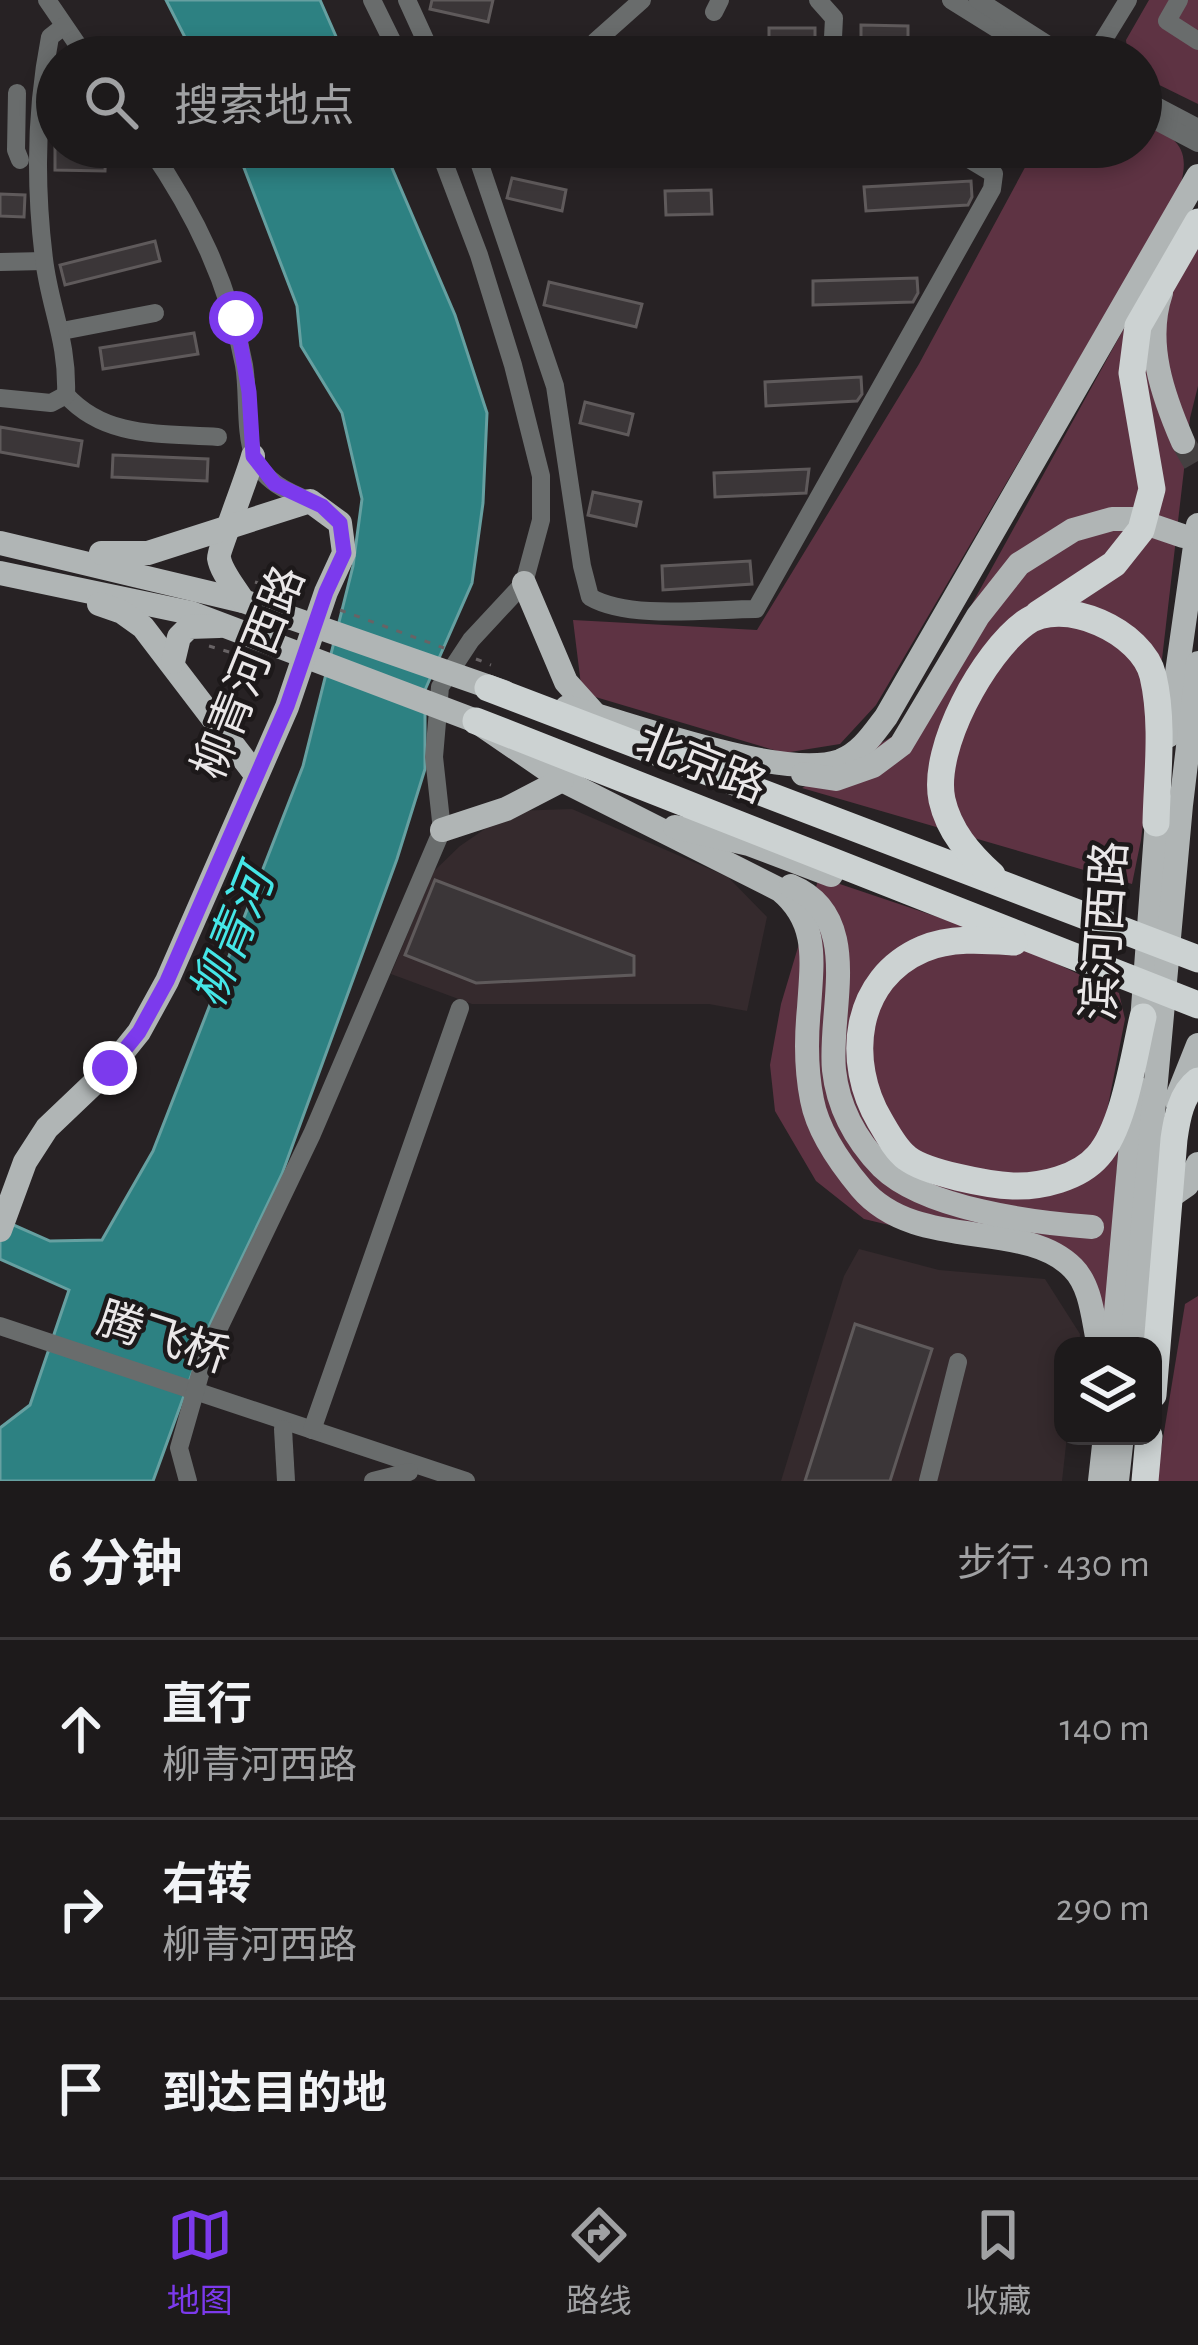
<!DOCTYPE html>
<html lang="zh">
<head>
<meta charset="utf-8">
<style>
	body { margin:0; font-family:"Alegreya Sans","Noto Sans SC",sans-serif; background:#2a2728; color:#f1f3f6 }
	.controls { position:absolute; right:36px; bottom:36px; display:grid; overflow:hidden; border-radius:24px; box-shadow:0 6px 18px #0003 }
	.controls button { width:108px; height:108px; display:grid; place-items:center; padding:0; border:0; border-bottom:3px solid #3b383a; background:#1d1a1b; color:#f1f3f6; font:60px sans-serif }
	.stop { position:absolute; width:36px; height:36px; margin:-27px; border:9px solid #7c3aed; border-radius:50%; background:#fff }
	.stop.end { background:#7c3aed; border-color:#fff; box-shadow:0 3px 12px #0008 }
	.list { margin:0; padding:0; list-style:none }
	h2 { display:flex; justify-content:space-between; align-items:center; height:156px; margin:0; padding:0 48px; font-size:51px }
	h2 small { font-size:39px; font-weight:400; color:#a0a1a3 }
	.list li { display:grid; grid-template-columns:78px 1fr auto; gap:36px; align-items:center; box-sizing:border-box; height:180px; padding:0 48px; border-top:3px solid #3b383a }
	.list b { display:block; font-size:45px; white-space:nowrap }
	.list p { margin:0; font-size:39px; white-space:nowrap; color:#a0a1a3 }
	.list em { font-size:39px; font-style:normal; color:#a0a1a3 }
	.icon { flex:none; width:66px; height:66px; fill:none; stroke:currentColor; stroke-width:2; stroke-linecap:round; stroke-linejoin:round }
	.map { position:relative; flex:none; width:1198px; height:1481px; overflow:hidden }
	.search { position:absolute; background:#1d1a1b; box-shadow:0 6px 18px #0003; left:36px; right:36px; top:36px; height:132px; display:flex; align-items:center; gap:30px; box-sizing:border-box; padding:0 42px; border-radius:66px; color:#a0a1a3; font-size:45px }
	.sheet { height:696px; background:#1d1a1b }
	nav { display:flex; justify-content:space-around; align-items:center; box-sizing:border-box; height:168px; border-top:3px solid #3b383a; background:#1d1a1b; font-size:33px; color:#a0a1a3 }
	nav a { display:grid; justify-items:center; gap:6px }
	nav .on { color:#7c3aed }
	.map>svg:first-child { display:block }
</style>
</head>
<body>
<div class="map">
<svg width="1198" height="1481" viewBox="0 0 1198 1481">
	<rect width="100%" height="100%" fill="#272224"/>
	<g fill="#352a2d">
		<path d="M572 809 728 877 767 917 747 1011 709 1004H472L391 974 433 872 460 846 511 811Z"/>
		<path d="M859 1249 939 1270 1045 1279 1080 1334 1079 1346H1063V1436H1067L1062 1481H781L844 1276Z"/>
	</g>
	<g fill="#5e3343">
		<path d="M1149 0H1198V104L1141 76V57H1128L1126 40Z"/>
		<path d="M1141 121C1175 138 1192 145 1180 187L876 705 840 744 784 753 582 693 573 620 757 630 919 364 1036 147H1141Z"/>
		<path d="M1198 232V386L1190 418 1141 840 1132 884 802 788 902 731 1133 312 1166 294Z"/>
		<path d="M819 877 1006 940 1119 993 1125 1019 1100 1147 1118 1152 1106 1333 1059 1258 969 1244 864 1219 816 1181 775 1111 770 1065 781 1004Z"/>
		<path d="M1198 1296V1481H1156L1185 1304Z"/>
	</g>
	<g fill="#2d8182" stroke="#66a0a1" stroke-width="3">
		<path d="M166 0H320L345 57H195Z"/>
		<path d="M236 147H383L455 315 487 413 483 503 472 583 425 690V769L397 859 282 1174 210 1324 153 1481H0V1428L30 1405 69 1290 0 1259V1219L50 1241 102 1240 153 1151 303 766 353 566 362 499 342 413 301 346 297 306Z"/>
	</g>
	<g fill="#3b3638" stroke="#5f5a5b" stroke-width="3">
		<path d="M432 0H493L488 22 430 9Z"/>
		<path d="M861 25 908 26V49L861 48Z"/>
		<rect x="769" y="28" width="46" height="26"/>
		<path d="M55 147 106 148 105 171 55 170Z"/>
		<path d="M512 178 566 190 562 211 507 198Z"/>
		<path d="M971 181 972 197 968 205 866 211 864 187Z"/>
		<path d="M711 190 712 214 666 215 665 191Z"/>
		<path d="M0 194 25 195 24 217 0 216Z"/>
		<path d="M155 241 160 261 65 285 60 265Z"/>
		<path d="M917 278 918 293 913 302 813 305V281Z"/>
		<path d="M549 282 642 304 636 327 544 305Z"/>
		<path d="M194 333 198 354 103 369 100 348Z"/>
		<path d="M861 377 862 394 857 401 766 406 765 382Z"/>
		<path d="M585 402 633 414 628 435 580 423Z"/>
		<path d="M0 427 82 441 78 466 0 452Z"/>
		<path d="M113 455 208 459 207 481 112 477Z"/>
		<path d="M809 469 806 493 715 497 714 473Z"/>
		<path d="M593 492 641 502 636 526 588 515Z"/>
		<path d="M750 561 752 584 663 590 662 566Z"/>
		<path d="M435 880 634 956V975L476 983 405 955Z"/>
		<path d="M855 1324 932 1349 890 1481H805Z"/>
	</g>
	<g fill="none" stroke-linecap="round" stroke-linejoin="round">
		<path stroke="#444041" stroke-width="24" stroke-dasharray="24 12" stroke-linecap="butt" d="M1183 442 1198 468"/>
		<g stroke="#686365" stroke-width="3" stroke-dasharray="6 9" stroke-linecap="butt">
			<path d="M255 582 303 597"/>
			<path d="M340 610 444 648"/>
			<path d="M209 646 263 662"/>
			<path d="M476 659 491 665"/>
		</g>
		<g stroke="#696c6c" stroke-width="18">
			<path d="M47 0 86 57"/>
			<path d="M372 0 400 57"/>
			<path d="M407 0 433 57"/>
			<path d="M818 0 834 18 832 57"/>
			<path d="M951 0 1042 57"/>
			<path d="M978 0 1067 57"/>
			<path d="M1179 0 1167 21 1198 41"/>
			<path d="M714 12 720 0"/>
			<path d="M587 57 596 41 642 0"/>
			<path d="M1093 57 1128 0"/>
			<path d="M17 93 16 150 20 160"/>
			<path d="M1141 98 1198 128"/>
			<path d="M1141 113 1198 143"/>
			<path d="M149 147C196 215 229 284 244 365 249 393 244 430 254 457 263 481 288 492 310 501"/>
			<path d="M474 147 555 386 582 566 590 597C629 620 710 609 756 609L992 189 994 174 949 147"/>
			<path d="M479 159 514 147"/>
			<path d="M0 262 44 261"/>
			<path d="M62 331 155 313"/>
			<path d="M66 395C106 439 162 433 218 437"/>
			<path d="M0 398 51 403 66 395C68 340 50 309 44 259 35 186 36 108 50 37L64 26"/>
			<path d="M0 1326 466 1481"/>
			<path d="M283 1429 286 1481"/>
			<path d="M312 1430 460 1008"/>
			<path d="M188 1481 179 1448 205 1357 312 1134 442 830 434 757 440 687 471 640 524 583 541 520V476L513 365 479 255 438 147"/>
			<path d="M373 1481 409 1472"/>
			<path d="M928 1481 958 1362"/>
		</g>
		<g stroke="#b0b5b5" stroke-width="24">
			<path d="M1161 293C1144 343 1163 396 1183 442"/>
			<path d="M0 543 243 601 504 692"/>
			<path d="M0 573 191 613 476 721 562 780 780 890C819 922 812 961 809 1008 806 1038 806 1070 812 1100 818 1132 840 1163 861 1188 916 1253 1024 1218 1073 1268 1092 1287 1093 1321 1099 1346"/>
			<path d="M524 583 566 682 593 712"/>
			<path d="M243 601C236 589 221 572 219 558 218 551 249 473 253 456"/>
			<path d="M99 604 122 612 143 627 256 775"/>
			<path d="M173 662 179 637 189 627 219 626"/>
			<path d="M567 707C630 723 781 781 840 761 861 753 873 734 886 717L1198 176"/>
			<path d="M1168 736 1198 525"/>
			<path d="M803 774 836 779 873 766 901 745 978 616 1019 564 1073 530 1112 519H1133L1183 536"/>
			<path d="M675 827 749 844 831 875"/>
			<path d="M442 830 506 809 562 780"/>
			<path d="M791 886C865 917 828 1010 834 1070 838 1107 856 1140 882 1167 925 1209 1034 1223 1092 1227"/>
			<path d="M1141 1035 1158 806"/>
			<path d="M1176 1100 1198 1045"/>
			<path d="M1164 1201 1187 1185 1198 1164"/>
			<path d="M0 1230 25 1162 47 1128 110 1068 139 1032 167 981 287 707 326 592 344 553 340 523 310 501 148 553H101"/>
			<path d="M1113 1346 1136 1087"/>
			<path d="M1132 1346 1181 805 1198 663"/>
			<path d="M1100 1481 1105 1436"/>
			<path d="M1117 1481 1122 1436"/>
		</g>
		<g stroke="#ccd2d2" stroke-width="27">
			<path d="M1038 614 1114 564 1141 530 1152 489 1132 373 1138 326 1198 222"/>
			<path d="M488 688 1198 959"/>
			<path d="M476 721 1198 1005"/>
			<path d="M992 875C969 854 949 831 942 800 931 748 984 653 1025 623 1063 595 1143 632 1153 676 1164 723 1157 776 1156 823"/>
			<path d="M1014 942C985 940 951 937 923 949 853 979 845 1062 880 1121 887 1133 896 1150 907 1158 926 1173 989 1185 1013 1186 1041 1187 1079 1178 1098 1156 1124 1127 1134 1055 1143 1017"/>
			<path d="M1153 1395 1174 1139C1177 1118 1181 1094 1198 1081"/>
			<path d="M1145 1481 1149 1436"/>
		</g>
	</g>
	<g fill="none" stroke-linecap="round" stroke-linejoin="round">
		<path stroke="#7c3aed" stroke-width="15" d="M110 1068 139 1032 167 981 287 706 326 592 344 553 340 523 322 506 275 484 253 456 249 392 236 318"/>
	</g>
	<g text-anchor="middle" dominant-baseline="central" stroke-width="9" stroke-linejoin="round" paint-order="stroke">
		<g font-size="45" fill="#eae7e8" stroke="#1d191a">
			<text transform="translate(250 673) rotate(-68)">柳青河西路</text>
			<text transform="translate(701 765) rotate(22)">北京路</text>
			<text transform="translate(1106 931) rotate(-86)">滨河西路</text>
			<text transform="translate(163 1339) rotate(18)">腾飞桥</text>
		</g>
		<g font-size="48" font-style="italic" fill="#45e6e7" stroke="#1d191a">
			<text transform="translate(234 938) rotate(-68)">柳青河</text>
		</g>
	</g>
</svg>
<div class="controls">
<button><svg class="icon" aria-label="layers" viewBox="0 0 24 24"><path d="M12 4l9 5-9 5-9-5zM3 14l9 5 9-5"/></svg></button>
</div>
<div class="stop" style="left:236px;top:318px"></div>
<div class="stop end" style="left:110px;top:1068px"></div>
<div class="search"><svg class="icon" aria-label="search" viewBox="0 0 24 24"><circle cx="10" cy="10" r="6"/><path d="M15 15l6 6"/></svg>搜索地点</div>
</div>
<section class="sheet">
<h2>6 分钟<small>步行 · 430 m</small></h2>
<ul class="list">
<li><svg class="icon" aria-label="ahead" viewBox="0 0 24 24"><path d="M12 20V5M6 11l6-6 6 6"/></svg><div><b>直行</b><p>柳青河西路</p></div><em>140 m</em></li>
<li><svg class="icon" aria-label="right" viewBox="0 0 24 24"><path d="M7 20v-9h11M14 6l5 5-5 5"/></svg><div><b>右转</b><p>柳青河西路</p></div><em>290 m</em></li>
<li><svg class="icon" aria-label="arrive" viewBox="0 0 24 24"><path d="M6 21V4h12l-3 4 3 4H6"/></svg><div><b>到达目的地</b></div></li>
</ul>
</section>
<nav>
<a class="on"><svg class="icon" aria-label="map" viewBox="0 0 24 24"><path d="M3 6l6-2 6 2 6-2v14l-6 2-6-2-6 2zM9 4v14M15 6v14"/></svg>地图</a>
<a><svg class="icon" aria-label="directions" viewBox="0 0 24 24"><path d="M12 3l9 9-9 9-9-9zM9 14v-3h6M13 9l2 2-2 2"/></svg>路线</a>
<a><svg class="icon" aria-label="saved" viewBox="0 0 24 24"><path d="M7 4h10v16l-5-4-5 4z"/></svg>收藏</a>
</nav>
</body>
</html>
